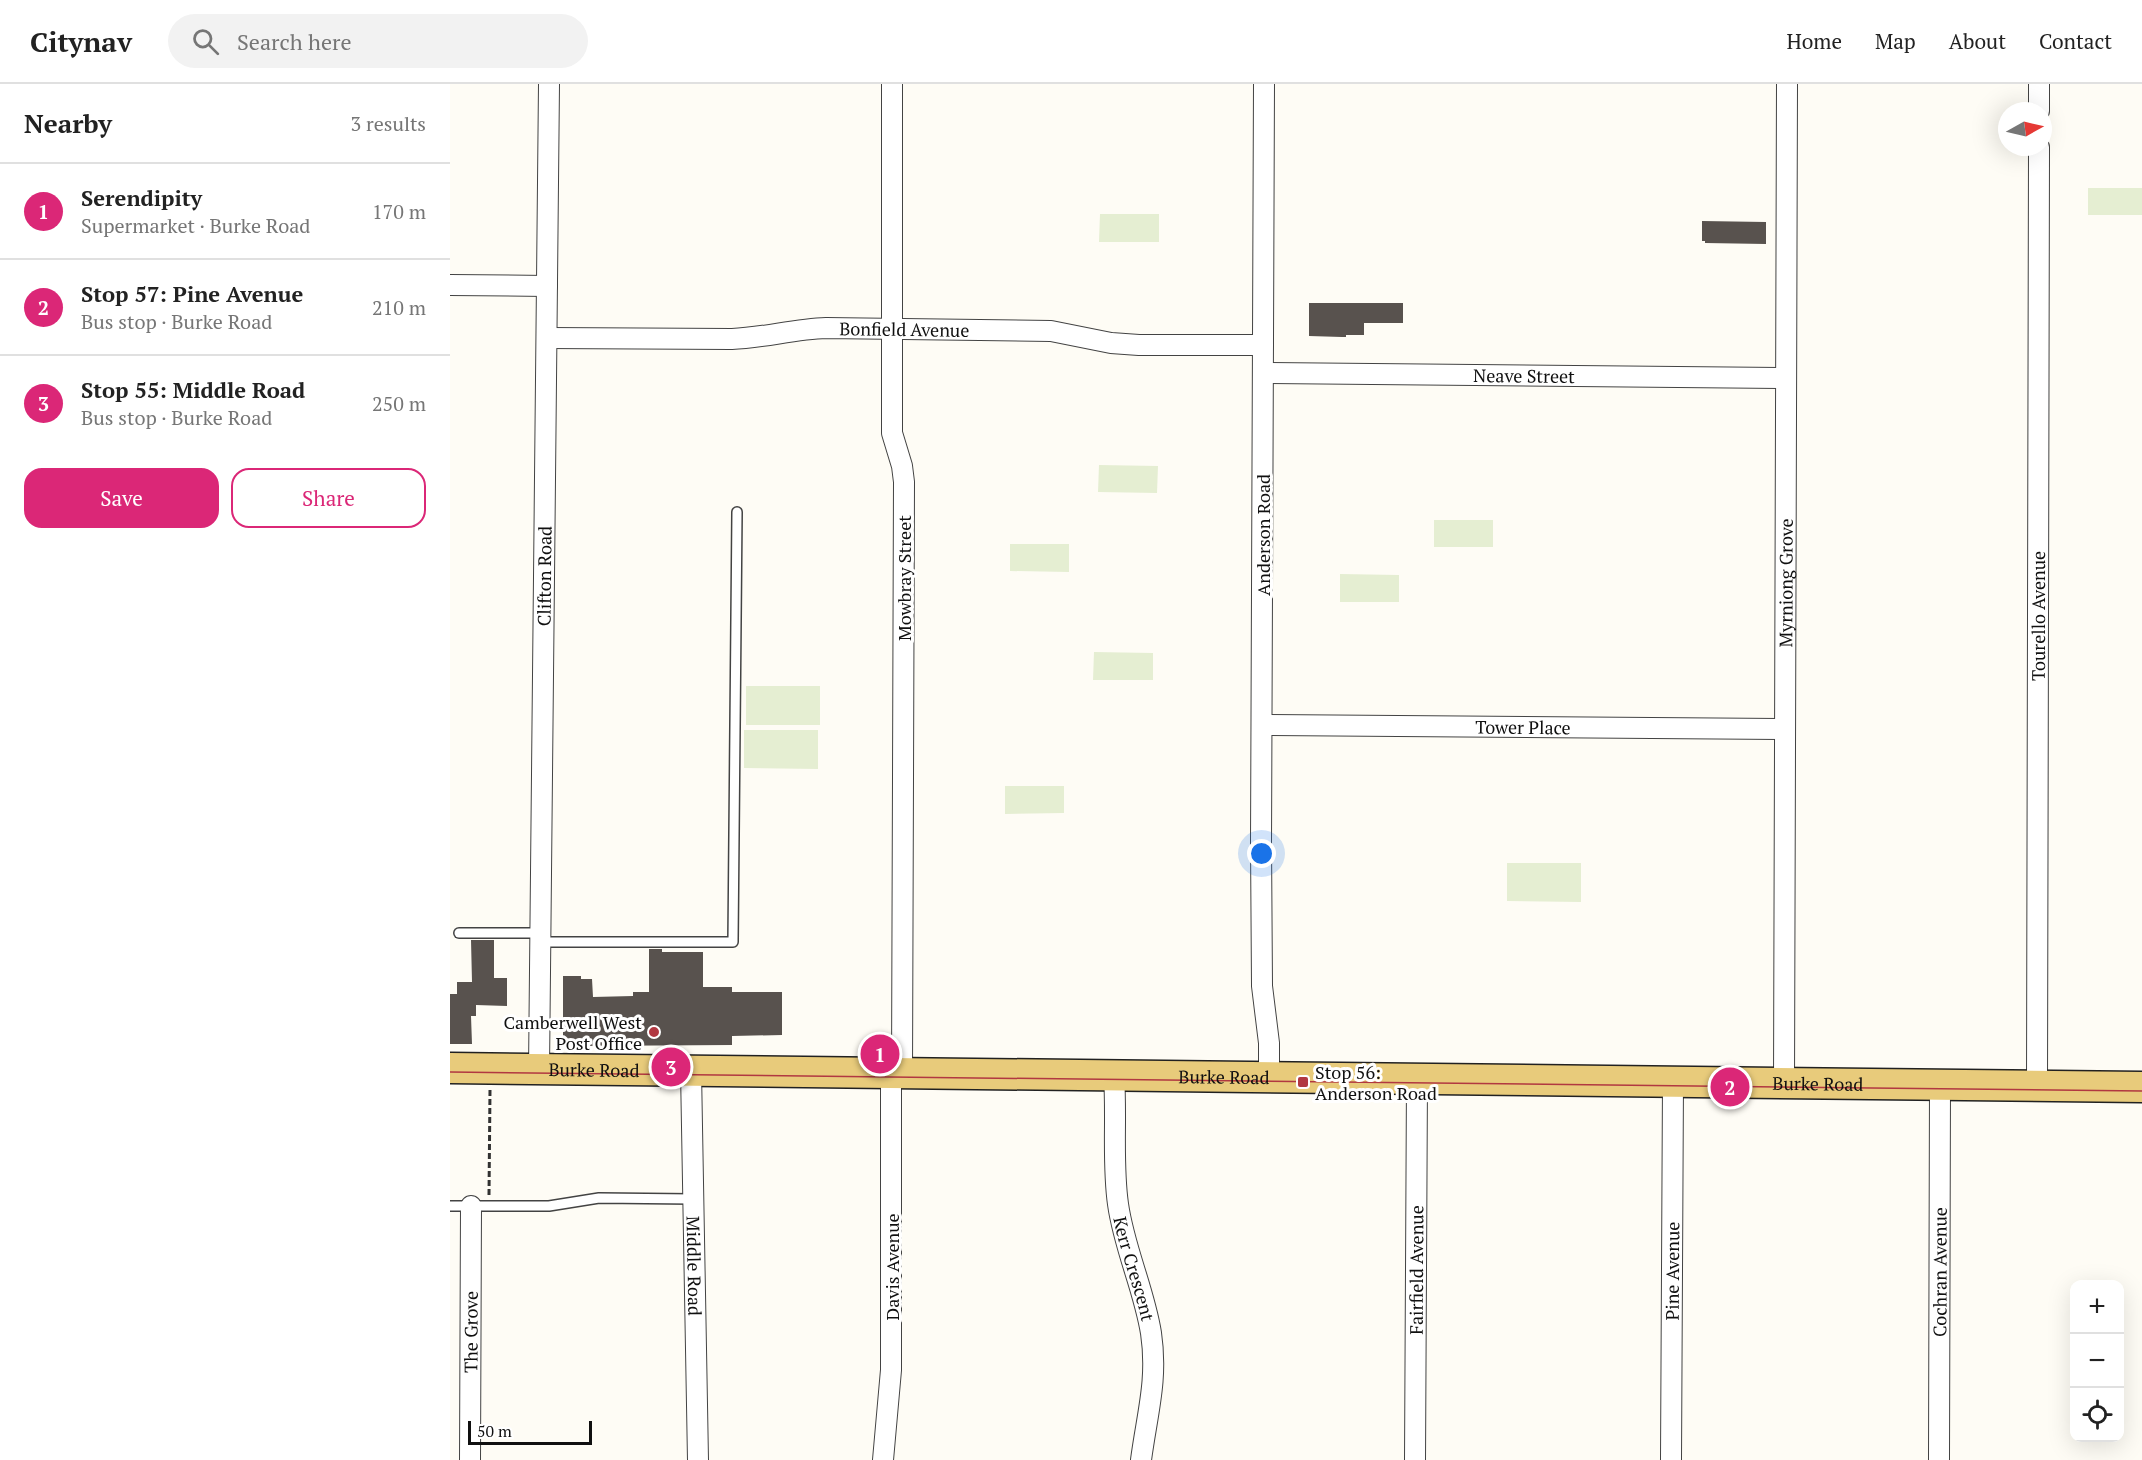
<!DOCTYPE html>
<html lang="en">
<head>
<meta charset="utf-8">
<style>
	body { margin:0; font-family:"PT Serif",serif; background:#f2f2f2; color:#222 }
	.controls { position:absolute; right:18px; bottom:18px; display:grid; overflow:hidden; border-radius:12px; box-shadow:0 6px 24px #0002 }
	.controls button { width:54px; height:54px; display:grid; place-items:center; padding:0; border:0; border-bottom:2px solid #e0e0e0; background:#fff; color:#222; font:30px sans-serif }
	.compass { position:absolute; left:1548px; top:18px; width:54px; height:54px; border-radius:50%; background:#fff; box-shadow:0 6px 24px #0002; rotate:82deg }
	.scale { position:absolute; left:18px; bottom:15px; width:124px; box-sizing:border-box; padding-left:6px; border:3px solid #101010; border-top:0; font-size:16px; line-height:21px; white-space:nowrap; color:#101010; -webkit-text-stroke:4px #fff; paint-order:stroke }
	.you { position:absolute; left:812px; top:770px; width:21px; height:21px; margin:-15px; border:4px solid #fff; border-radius:50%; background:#1a73e8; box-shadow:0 0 0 9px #1a73e833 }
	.badge { display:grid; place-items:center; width:39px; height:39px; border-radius:50%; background:#db2777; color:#fff; font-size:20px; font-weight:700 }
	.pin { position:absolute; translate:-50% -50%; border:3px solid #fff; box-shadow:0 2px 6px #0006 }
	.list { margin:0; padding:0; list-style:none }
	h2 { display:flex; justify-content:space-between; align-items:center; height:78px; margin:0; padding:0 24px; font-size:26px }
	h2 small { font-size:20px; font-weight:400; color:#767676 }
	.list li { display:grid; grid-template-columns:39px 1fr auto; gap:18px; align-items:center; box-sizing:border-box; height:96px; padding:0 24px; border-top:2px solid #e0e0e0 }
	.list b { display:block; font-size:22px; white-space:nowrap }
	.list p { margin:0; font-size:20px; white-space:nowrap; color:#767676 }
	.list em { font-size:20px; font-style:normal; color:#767676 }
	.actions { display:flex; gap:12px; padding:18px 24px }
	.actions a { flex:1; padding:14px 0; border:2px solid #db2777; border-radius:18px; text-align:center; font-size:21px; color:#db2777 }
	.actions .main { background:#db2777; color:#fff }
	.icon { flex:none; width:33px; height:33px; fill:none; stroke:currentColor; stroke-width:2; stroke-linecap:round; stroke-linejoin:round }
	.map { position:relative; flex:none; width:1692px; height:1376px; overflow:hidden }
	header { display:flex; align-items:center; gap:36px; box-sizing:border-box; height:84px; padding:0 30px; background:#fff; border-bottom:2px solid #e0e0e0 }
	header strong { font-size:28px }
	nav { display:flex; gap:33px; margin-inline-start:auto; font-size:21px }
	.search { width:420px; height:54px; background:#f2f2f2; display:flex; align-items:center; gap:15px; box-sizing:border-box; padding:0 21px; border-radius:33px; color:#767676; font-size:22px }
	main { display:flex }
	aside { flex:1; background:#fff }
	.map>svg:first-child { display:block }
</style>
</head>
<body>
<header>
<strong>Citynav</strong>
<div class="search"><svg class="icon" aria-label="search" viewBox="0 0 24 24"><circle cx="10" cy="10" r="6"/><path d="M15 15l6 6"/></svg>Search here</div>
<nav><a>Home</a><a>Map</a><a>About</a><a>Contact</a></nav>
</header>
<main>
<aside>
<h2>Nearby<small>3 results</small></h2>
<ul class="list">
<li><span class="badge">1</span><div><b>Serendipity</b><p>Supermarket · Burke Road</p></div><em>170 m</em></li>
<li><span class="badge">2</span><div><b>Stop 57: Pine Avenue</b><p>Bus stop · Burke Road</p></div><em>210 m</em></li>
<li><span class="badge">3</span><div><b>Stop 55: Middle Road</b><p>Bus stop · Burke Road</p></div><em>250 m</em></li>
</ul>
<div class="actions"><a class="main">Save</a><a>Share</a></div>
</aside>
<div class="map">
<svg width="1692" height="1376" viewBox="0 0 1692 1376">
	<rect width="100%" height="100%" fill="#fefcf5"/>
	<g fill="#e5eed2">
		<rect x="1638" y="104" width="54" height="27"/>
		<path d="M650 130H709V158H649Z"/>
		<path d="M649 381 708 382 707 409 648 408Z"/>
		<rect x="984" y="436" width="59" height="27"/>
		<path d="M560 460H619V488L560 487Z"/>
		<path d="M890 490 949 491V518H890Z"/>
		<path d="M644 568 703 569V596H643Z"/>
		<rect x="296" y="602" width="74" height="39"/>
		<path d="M294 646H368V685L294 684Z"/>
		<path d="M555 702H614V729L555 730Z"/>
		<path d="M1057 779H1131V818L1057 817Z"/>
	</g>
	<g fill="#58524e">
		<path d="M1252 137 1316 138V160L1255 159V157H1252Z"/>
		<path d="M859 219H953V239H914V251H896V253H892L859 252Z"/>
		<path d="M21 856H44V894H57V922L26 921V932H21L22 960H0V910H7V898H22Z"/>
		<path d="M199 865H212V868H253V903H282V908H332V951L282 952V961L128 962V958H117L113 953V892H131V895H142L143 913 183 912V908H199Z"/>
	</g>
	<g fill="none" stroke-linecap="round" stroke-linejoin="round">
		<g stroke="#434343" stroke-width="12">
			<g id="service">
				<path d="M9 849H90"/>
				<path d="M91 858H283L287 428"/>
				<path d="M0 1122H99L149 1114 243 1115"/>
			</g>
		</g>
		<g stroke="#434343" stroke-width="22">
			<g id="minor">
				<path d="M442 0V349L452 382 454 398 452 989"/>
				<path d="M814 0 811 760 812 902 819 959V993"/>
				<path d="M1589 0V27"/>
				<path d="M0 201 97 202"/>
				<path id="s1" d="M97 254 282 255C313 254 344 245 376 244L601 247 661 259 689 261H813"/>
				<path id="s2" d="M813 289 1336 294"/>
				<path id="s3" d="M812 641 1335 645"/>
				<path id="s4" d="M89 986 99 0"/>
				<path id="s5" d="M241 987 248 1376"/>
				<path id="s6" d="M664 992C667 1035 662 1078 668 1120 674 1164 694 1205 701 1249 708 1296 697 1330 691 1376"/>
				<path id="s7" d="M1334 999 1337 0"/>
				<path id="s8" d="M1587 1002 1589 63"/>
				<path id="s9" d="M20 1376 21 1122"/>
				<path d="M433 1376 441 1286V989"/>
				<path id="s10" d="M965 1376 967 995"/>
				<path id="s11" d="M1221 1376 1223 998"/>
				<path id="s12" d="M1489 1376 1490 1000"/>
			</g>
		</g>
		<g stroke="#212121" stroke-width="33">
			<g id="primary">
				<path id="s13" d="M0 984 1692 1003"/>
			</g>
		</g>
		<path stroke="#323232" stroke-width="3" stroke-dasharray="6 3" stroke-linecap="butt" d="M39 1111 40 1006"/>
		<use href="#service" stroke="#fff" stroke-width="9"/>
		<use href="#minor" stroke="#fff" stroke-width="20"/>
		<use href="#primary" stroke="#e8cb7b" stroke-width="30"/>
		<path stroke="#b13841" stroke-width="1.5" d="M0 988 1692 1007"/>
	</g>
	<g fill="#b13841" stroke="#fff" stroke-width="2">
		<circle cx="204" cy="948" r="6"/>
		<rect x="847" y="992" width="12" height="12" rx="3"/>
	</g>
	<g text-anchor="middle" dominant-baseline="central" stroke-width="6" stroke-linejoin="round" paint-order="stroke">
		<g font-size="18" fill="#101010" stroke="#fff">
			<text stroke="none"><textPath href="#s1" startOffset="358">Bonfield Avenue</textPath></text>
			<text stroke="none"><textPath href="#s2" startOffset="261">Neave Street</textPath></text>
			<text transform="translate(813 451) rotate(-90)">Anderson Road</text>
			<text stroke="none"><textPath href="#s4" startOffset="494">Clifton Road</textPath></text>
			<text transform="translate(454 494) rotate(-90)">Mowbray Street</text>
			<text stroke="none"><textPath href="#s7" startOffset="500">Myrniong Grove</textPath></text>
			<text stroke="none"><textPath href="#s8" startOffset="470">Tourello Avenue</textPath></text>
			<text stroke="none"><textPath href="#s3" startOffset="261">Tower Place</textPath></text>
			<text stroke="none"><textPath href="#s13" startOffset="144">Burke Road</textPath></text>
			<text stroke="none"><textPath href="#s13" startOffset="774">Burke Road</textPath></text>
			<text stroke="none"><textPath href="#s13" startOffset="1368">Burke Road</textPath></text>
			<text stroke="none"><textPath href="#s5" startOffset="195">Middle Road</textPath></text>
			<text transform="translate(442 1183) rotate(-90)">Davis Avenue</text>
			<text stroke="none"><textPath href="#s6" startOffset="195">Kerr Crescent</textPath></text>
			<text stroke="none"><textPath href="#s10" startOffset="190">Fairfield Avenue</textPath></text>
			<text stroke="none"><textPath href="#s11" startOffset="189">Pine Avenue</textPath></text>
			<text stroke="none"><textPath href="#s12" startOffset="188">Cochran Avenue</textPath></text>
			<text stroke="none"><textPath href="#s9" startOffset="128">The Grove</textPath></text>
		</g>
		<g font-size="18" fill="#101010" stroke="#fff" text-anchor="end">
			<text x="192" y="938">Camberwell West<tspan x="192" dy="21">Post Office</tspan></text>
			<text x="865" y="988" text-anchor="start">Stop 56:<tspan x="865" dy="21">Anderson Road</tspan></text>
		</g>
	</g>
</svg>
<div class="controls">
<button>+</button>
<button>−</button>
<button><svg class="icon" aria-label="locate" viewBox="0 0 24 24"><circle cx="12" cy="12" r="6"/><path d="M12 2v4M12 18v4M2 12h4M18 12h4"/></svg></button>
</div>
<svg class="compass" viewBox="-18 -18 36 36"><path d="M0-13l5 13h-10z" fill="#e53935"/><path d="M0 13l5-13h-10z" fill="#767676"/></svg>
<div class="scale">50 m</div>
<div class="you"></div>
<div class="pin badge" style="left:430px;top:970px">1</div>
<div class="pin badge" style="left:1280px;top:1003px">2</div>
<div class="pin badge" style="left:221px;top:983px">3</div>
</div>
</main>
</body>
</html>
